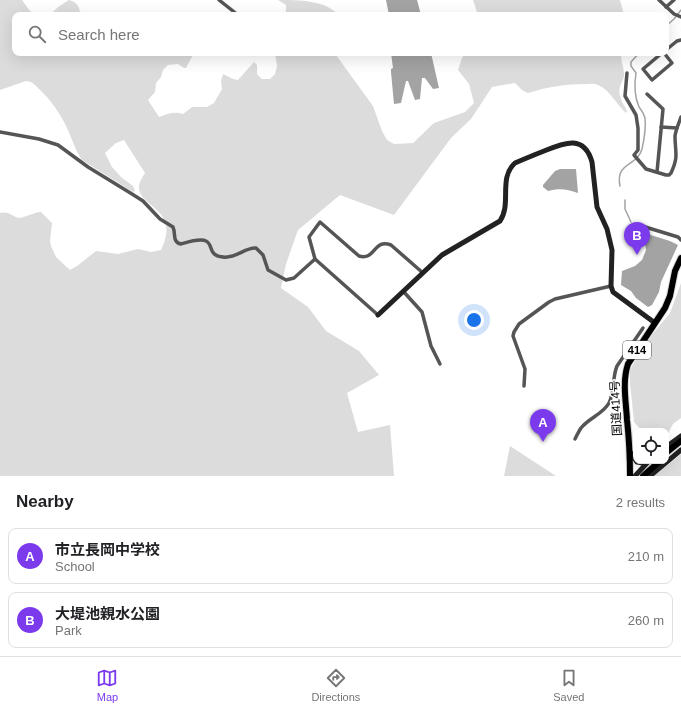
<!DOCTYPE html>
<html lang="en">
<head>
<meta charset="utf-8">
<style>
	body { margin:0; font-family:Helvetica,"Noto Sans JP",sans-serif; background:#f2f2f2; color:#202124 }
	.controls { position:absolute; right:12px; bottom:12px; display:grid; overflow:hidden; border-radius:8px; box-shadow:0 4px 16px #0002 }
	.controls button { width:36px; height:36px; display:grid; place-items:center; padding:0; border:0; border-bottom:1px solid #e0e0e0; background:#fff; color:#202124; font:20px sans-serif }
	.you { position:absolute; left:474px; top:320px; width:14px; height:14px; margin:-10px; border:3px solid #fff; border-radius:50%; background:#1a73e8; box-shadow:0 0 0 6px #1a73e833 }
	.badge { display:grid; place-items:center; width:26px; height:26px; border-radius:50%; background:#7c3aed; color:#fff; font-size:13px; font-weight:700 }
	.pin { position:absolute; translate:-50% -33px; filter:drop-shadow(0 1px 2px #0008) }
	.pin::after { content:''; position:absolute; top:21px; width:14px; height:12px; background:inherit; clip-path:polygon(0 0,100% 0,50% 100%) }
	.list { margin:0; padding:0; list-style:none }
	h2 { display:flex; justify-content:space-between; align-items:center; height:52px; margin:0; padding:0 16px; font-size:17px }
	h2 small { font-size:13px; font-weight:400; color:#757577 }
	.list li { display:grid; grid-template-columns:26px 1fr auto; gap:12px; align-items:center; box-sizing:border-box; height:56px; margin:0 8px 8px; padding:0 8px; border:1px solid #e0e0e0; border-radius:8px }
	.list b { display:block; font-size:15px; white-space:nowrap }
	.list p { margin:0; font-size:13px; white-space:nowrap; color:#757577 }
	.list em { font-size:13px; font-style:normal; color:#757577 }
	.icon { flex:none; width:22px; height:22px; fill:none; stroke:currentColor; stroke-width:2; stroke-linecap:round; stroke-linejoin:round }
	.map { position:relative; flex:none; width:681px; height:476px; overflow:hidden }
	.search { position:absolute; background:#fff; box-shadow:0 4px 16px #0002; left:12px; right:12px; top:12px; height:44px; display:flex; align-items:center; gap:10px; box-sizing:border-box; padding:0 14px; border-radius:8px; color:#757577; font-size:15px }
	.sheet { height:180px; background:#fff }
	nav { display:flex; justify-content:space-around; align-items:center; box-sizing:border-box; height:56px; border-top:1px solid #e0e0e0; background:#fff; font-size:11px; color:#757577 }
	nav a { display:grid; justify-items:center; gap:2px }
	nav .on { color:#7c3aed }
	.map>svg:first-child { display:block }
</style>
</head>
<body>
<div class="map">
<svg width="681" height="476" viewBox="0 0 681 476">
	<rect width="100%" height="100%" fill="#fff"/>
	<g fill="#dcdcdc">
		<path d="M0 0H22L33 15H15V53H194L186 68H184L178 64 168 65 163 70 161 77 156 83 155 92 148 100 159 117C167 114 174 111 183 114L192 107H207L214 103 222 89 221 81 223 74 233 79 238 80 254 62 257 65V74L262 79H270L275 74 277 66 275 53H336V55L373 106 382 131 387 140 394 144 413 143 434 123 465 112 474 103 469 84 458 70 462 58 466 53H621C621 61 623 65 624 72 625 78 621 82 620 87 617 95 624 105 627 111L626 113C617 105 610 90 598 85 595 83 589 84 586 84 566 84 547 87 528 93L522 90 515 83 492 87 471 119 451 138 394 215 340 195 298 230 286 264 281 288 308 307 326 331 359 351 379 375 347 393 358 432 390 425 394 476H0V213C10 211 12 217 19 218 24 218 34 212 41 212L52 223 50 241 51 246 56 257 70 270 77 266 96 251 118 254 138 249 151 252 161 250C182 207 136 208 139 185 140 181 143 176 145 173L124 140 116 143 105 153 112 167 121 177 133 186 135 191 133 192 82 160C75 150 72 138 66 126 60 113 50 99 39 89 35 85 32 81 26 81L0 90Z"/>
		<path d="M69 0C78 2 79 7 81 15H50L58 7Z"/>
		<path d="M278 0C299 0 326 0 338 15H284L286 11V5Z"/>
		<path d="M473 0H620L623 11 621 15H478Z"/>
		<path d="M681 283V418L673 424 666 437V431H642L634 422 630 383V370L646 342 670 313Z"/>
		<path d="M510 446 556 476H504Z"/>
		<path d="M681 454V476H654Z"/>
	</g>
	<g fill="#a3a3a3">
		<path d="M386 0H417L421 15H389Z"/>
		<path d="M391 53H431L439 88 433 89 425 78H422L420 99 415 100 408 81H406L401 103 394 104 391 72V69L393 68Z"/>
		<path d="M560 169H576L578 193C567 189 559 188 548 191L543 187V185L555 171Z"/>
		<path d="M641 232 670 241 678 245 661 282 659 292 652 305 648 307 636 298 631 291 621 285 622 271 635 266 642 260 646 250 645 243 637 233Z"/>
	</g>
	<g fill="none" stroke-linecap="round" stroke-linejoin="round">
		<g stroke="#a3a3a3" stroke-width="1.5">
			<path d="M666 26 674 19 681 10"/>
			<path d="M620 186C615 162 637 167 642 149 644 140 646 127 645 118 644 113 641 110 639 107 634 95 634 85 636 73L631 66V62L639 53"/>
			<path d="M625 200V209L631 222"/>
			<path d="M634 227 637 233"/>
		</g>
		<g stroke="#dbdbdb" stroke-width="8">
			<g id="highway">
				<path d="M666 453 681 441"/>
				<path d="M630 476C630 457 629 438 627 420 626 401 622 382 628 364L665 308 670 296 675 271 681 258"/>
				<path d="M643 476 660 461"/>
			</g>
		</g>
		<g stroke="#555" stroke-width="3.5">
			<path d="M219 0 238 15"/>
			<path d="M659 0 674 14 681 17"/>
			<path d="M666 7 674 0"/>
			<path d="M666 50 677 41 681 40"/>
			<path d="M662 53 643 69 652 80 672 63 664 53"/>
			<path d="M627 73 625 96 636 115 638 128V150L634 155 646 169 666 175H669L671 173C679 156 675 153 675 136 676 129 679 123 681 117"/>
			<path d="M647 94 663 109 657 172"/>
			<path d="M661 127 677 128"/>
			<path d="M0 132 39 139 58 145 88 167 132 194 143 201 160 219 173 227C176 234 172 242 181 244 188 242 200 238 206 241 214 245 207 255 223 257 236 259 245 247 256 248L263 255 268 270 286 280 294 278 315 259"/>
			<path d="M631 226 636 225 642 226 678 237 681 240"/>
			<path d="M403 291 422 312 431 346 440 364"/>
			<path d="M378 315 315 259 309 237 320 222 359 256C376 261 373 238 391 245L423 273"/>
			<path d="M524 386 525 369 513 336 514 332 519 324 549 302 555 299 611 286"/>
			<path d="M575 439C577 435 579 431 581 428 589 418 603 414 609 403 615 391 612 378 617 366L643 328"/>
		</g>
		<g stroke="#222" stroke-width="5">
			<path d="M378 315 442 255 500 221C512 204 498 178 515 163 524 159 534 155 544 151 564 143 584 134 592 162L597 207 607 229 612 250 611 286 613 292 655 323"/>
			<path d="M666 447 681 436"/>
			<path d="M630 452 637 462 643 463 646 461"/>
			<path d="M635 476 648 462"/>
			<path d="M650 476 681 450"/>
		</g>
		<use href="#highway" stroke="#000" stroke-width="6"/>
	</g>
	<g text-anchor="middle" dominant-baseline="central" stroke-width="3" stroke-linejoin="round" paint-order="stroke">
		<rect fill="#fff" stroke="#4c4c4c" stroke-width="1" x="623" y="341" width="28" height="18" rx="3"/>
		<g font-size="11" font-weight="bold" fill="#000">
			<text x="637" y="350">414</text>
		</g>
		<g font-size="12" fill="#000" stroke="#fff">
			<text transform="translate(616 408) rotate(-93)">国道414号</text>
		</g>
	</g>
</svg>
<div class="controls">
<button><svg class="icon" aria-label="locate" viewBox="0 0 24 24"><circle cx="12" cy="12" r="6"/><path d="M12 2v4M12 18v4M2 12h4M18 12h4"/></svg></button>
</div>
<div class="you"></div>
<div class="pin badge" style="left:543px;top:442px">A</div>
<div class="pin badge" style="left:637px;top:255px">B</div>
<div class="search"><svg class="icon" aria-label="search" viewBox="0 0 24 24"><circle cx="10" cy="10" r="6"/><path d="M15 15l6 6"/></svg>Search here</div>
</div>
<section class="sheet">
<h2>Nearby<small>2 results</small></h2>
<ul class="list">
<li><span class="badge">A</span><div><b>市立長岡中学校</b><p>School</p></div><em>210 m</em></li>
<li><span class="badge">B</span><div><b>大堤池親水公園</b><p>Park</p></div><em>260 m</em></li>
</ul>
</section>
<nav>
<a class="on"><svg class="icon" aria-label="map" viewBox="0 0 24 24"><path d="M3 6l6-2 6 2 6-2v14l-6 2-6-2-6 2zM9 4v14M15 6v14"/></svg>Map</a>
<a><svg class="icon" aria-label="directions" viewBox="0 0 24 24"><path d="M12 3l9 9-9 9-9-9zM9 14v-3h6M13 9l2 2-2 2"/></svg>Directions</a>
<a><svg class="icon" aria-label="saved" viewBox="0 0 24 24"><path d="M7 4h10v16l-5-4-5 4z"/></svg>Saved</a>
</nav>
</body>
</html>
